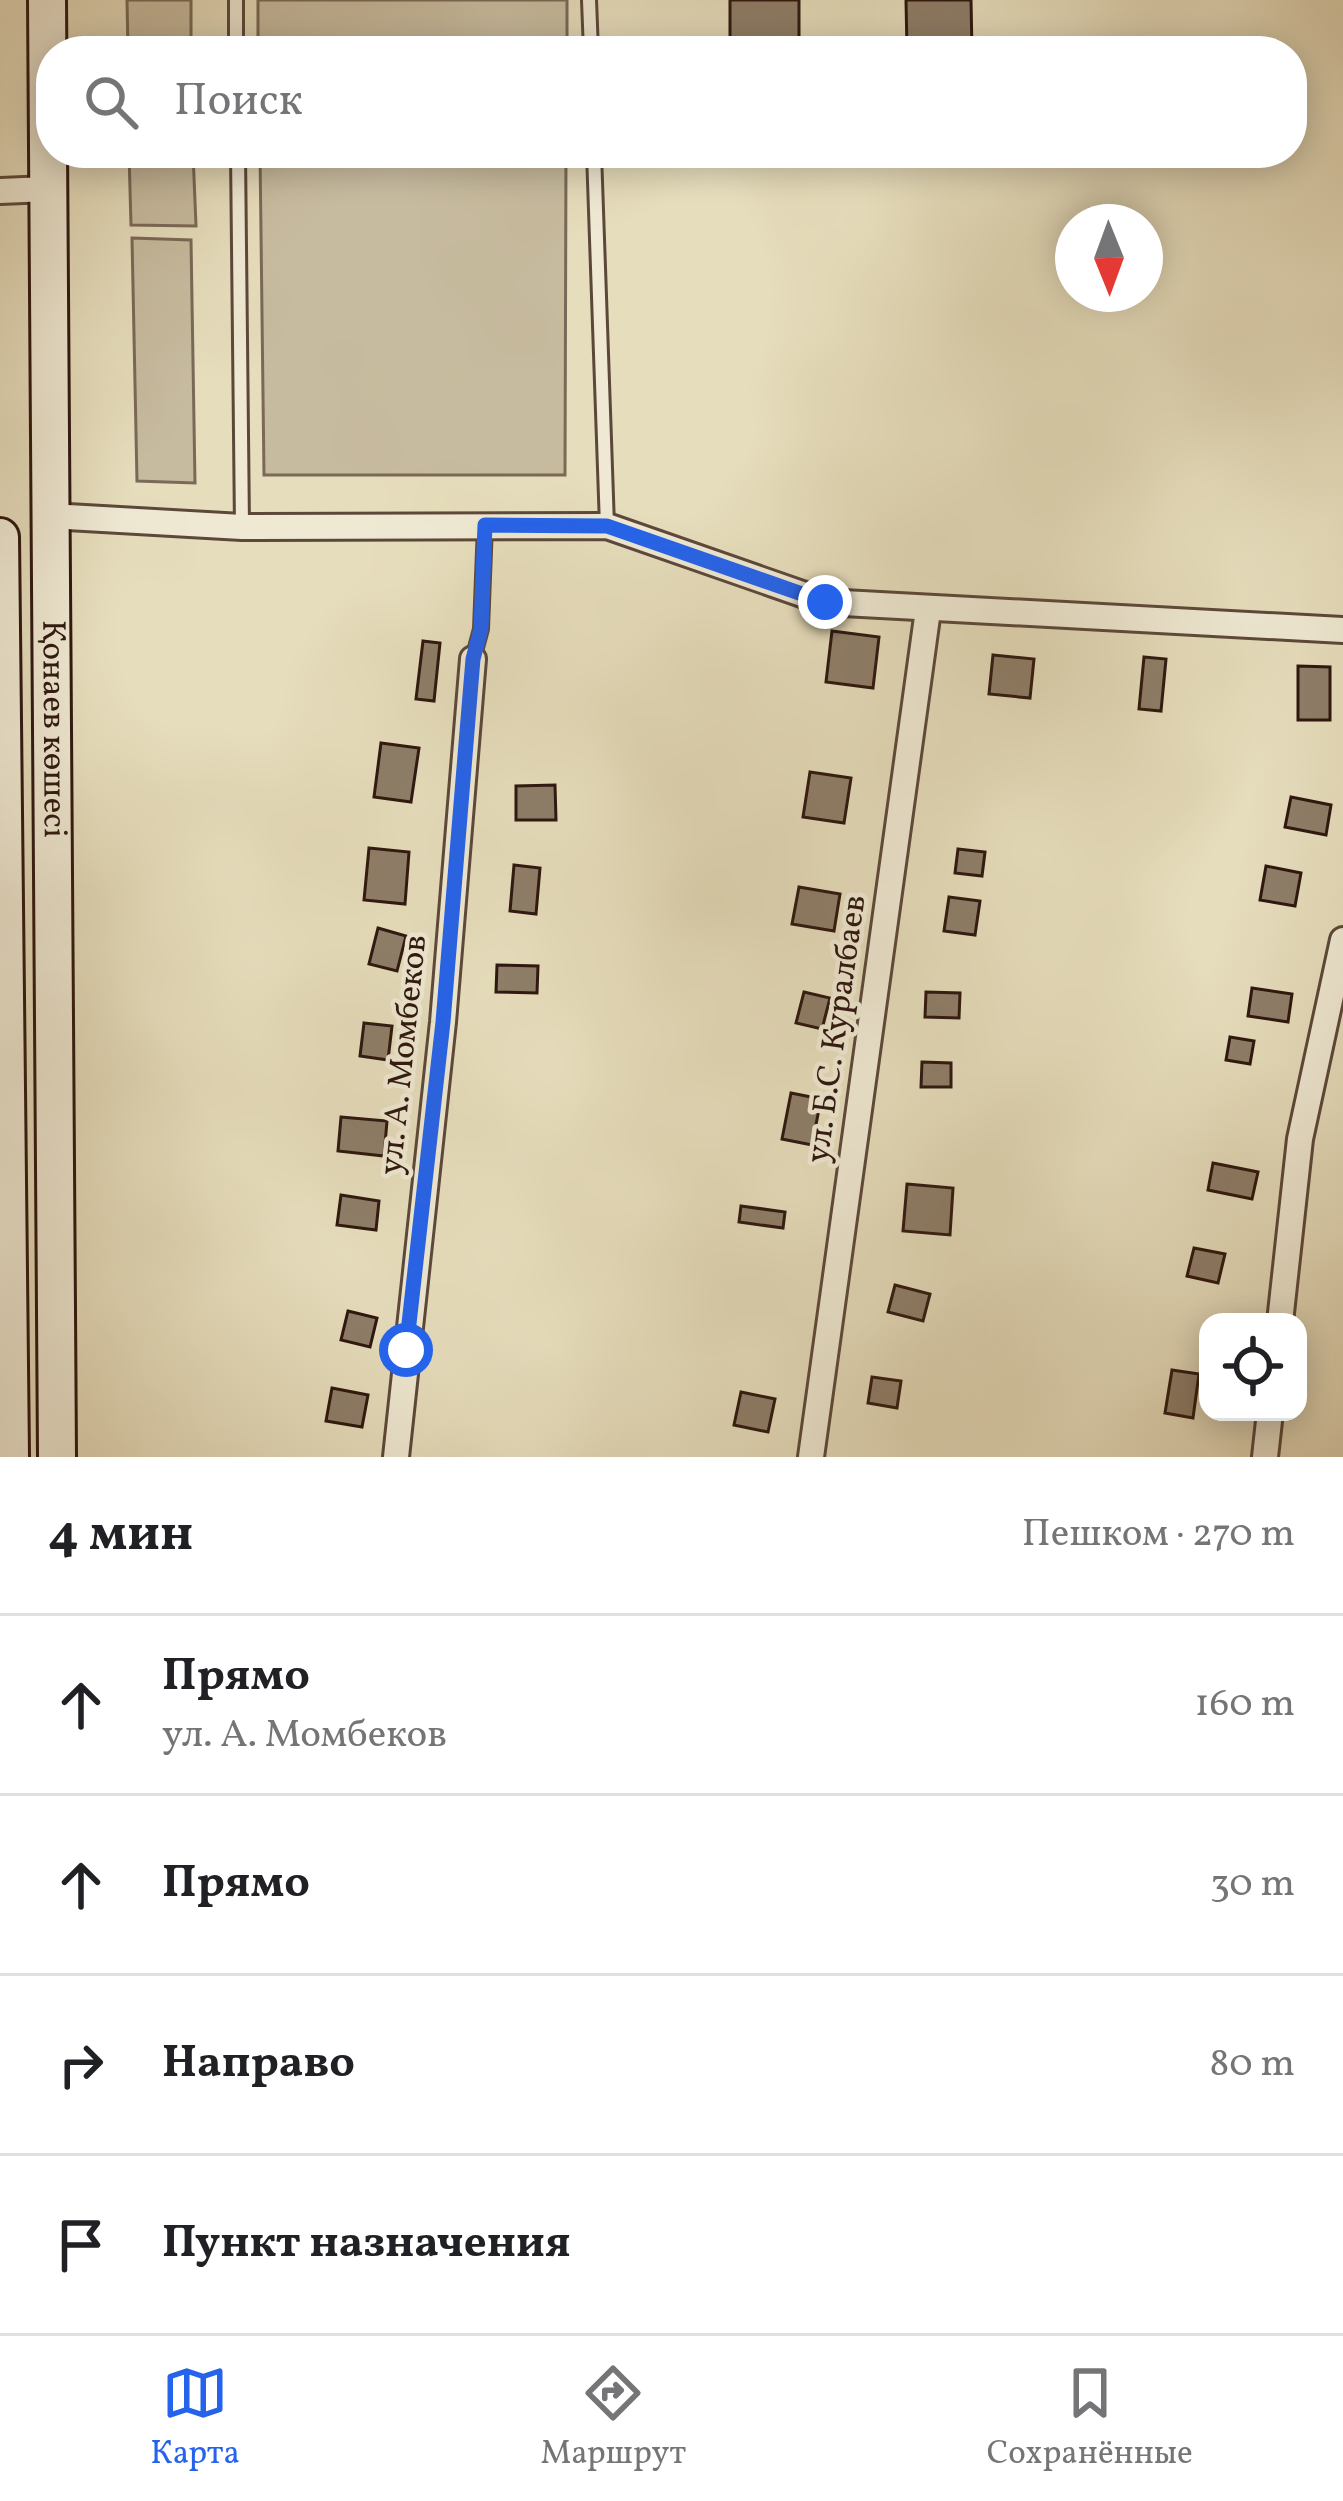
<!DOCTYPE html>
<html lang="ru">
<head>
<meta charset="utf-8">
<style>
	body { margin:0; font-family:Vollkorn,serif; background:#f2f2f2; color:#202124 }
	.controls { position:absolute; right:36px; bottom:36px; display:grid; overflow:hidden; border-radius:24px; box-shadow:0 6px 30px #0003 }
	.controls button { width:108px; height:108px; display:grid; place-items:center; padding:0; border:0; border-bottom:3px solid #e0e0e0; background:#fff; color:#202124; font:60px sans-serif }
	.compass { position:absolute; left:1055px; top:204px; width:108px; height:108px; border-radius:50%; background:#fff; box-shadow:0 6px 30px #0003; rotate:179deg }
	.stop { position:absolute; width:36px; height:36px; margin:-27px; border:9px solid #2563eb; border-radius:50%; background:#fff }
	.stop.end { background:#2563eb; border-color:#fff; box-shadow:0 3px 12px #0008 }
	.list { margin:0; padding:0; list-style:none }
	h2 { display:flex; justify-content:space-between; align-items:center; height:156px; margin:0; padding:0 48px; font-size:51px }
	h2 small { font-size:39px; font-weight:400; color:#757577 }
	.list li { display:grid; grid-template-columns:78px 1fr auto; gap:36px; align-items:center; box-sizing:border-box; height:180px; padding:0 48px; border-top:3px solid #e0e0e0 }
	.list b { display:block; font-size:45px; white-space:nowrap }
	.list p { margin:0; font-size:39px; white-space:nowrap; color:#757577 }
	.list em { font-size:39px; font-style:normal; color:#757577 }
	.icon { flex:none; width:66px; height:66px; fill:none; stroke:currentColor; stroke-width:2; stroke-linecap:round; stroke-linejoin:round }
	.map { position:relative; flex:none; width:1343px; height:1457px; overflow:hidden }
	.search { position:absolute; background:#fff; box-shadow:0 6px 30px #0003; left:36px; right:36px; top:36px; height:132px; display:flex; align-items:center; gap:30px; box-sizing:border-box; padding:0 42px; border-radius:48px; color:#757577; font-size:45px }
	.sheet { height:876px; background:#fff }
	nav { display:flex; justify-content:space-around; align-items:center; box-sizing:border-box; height:168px; border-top:3px solid #e0e0e0; background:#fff; font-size:33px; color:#757577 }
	nav a { display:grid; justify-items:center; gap:6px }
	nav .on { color:#2563eb }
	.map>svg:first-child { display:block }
</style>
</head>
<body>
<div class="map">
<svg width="1343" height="1457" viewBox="0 0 1343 1457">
	<rect width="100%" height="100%" fill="#e6ddbc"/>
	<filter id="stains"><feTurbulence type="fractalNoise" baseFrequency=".00167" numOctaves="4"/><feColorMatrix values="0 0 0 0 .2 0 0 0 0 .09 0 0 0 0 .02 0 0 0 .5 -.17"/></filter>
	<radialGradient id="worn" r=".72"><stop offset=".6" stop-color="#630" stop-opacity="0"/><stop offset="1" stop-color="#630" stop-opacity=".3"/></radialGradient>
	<g fill="#c7bb9f" stroke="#7a6957" stroke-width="3">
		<path d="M127 0H191V51H128Z"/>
		<rect x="258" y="0" width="309" height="51"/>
		<path d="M129 153H193L196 226 131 225Z"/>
		<path d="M260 153H566L565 475H264Z"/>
		<path d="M132 238 191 240 195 483 137 481Z"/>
	</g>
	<g fill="#8e7e69" stroke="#2e170f" stroke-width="3">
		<rect x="730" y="0" width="69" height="51"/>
		<path d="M906 0H971L972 51H907Z"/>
		<path d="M832 631 879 637 873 688 826 682Z"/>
		<path d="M423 641 440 643 434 701 416 699Z"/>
		<path d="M993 655 1034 659 1030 698 989 694Z"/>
		<path d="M1144 657 1166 659 1161 711 1139 709Z"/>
		<path d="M1298 666 1330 667V720H1298Z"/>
		<path d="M381 743 419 748 411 802 374 797Z"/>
		<path d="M810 772 851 778 844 823 803 817Z"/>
		<path d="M555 785 556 820H516V786Z"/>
		<path d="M1291 797 1331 805 1326 835 1285 827Z"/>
		<path d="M369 848 409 852 405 904 364 900Z"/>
		<path d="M958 849 985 852 982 876 955 873Z"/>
		<path d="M514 865 540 868 536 914 510 911Z"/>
		<path d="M1266 866 1301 873 1295 906 1260 900Z"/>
		<path d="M799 887 840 894 834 931 792 924Z"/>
		<path d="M949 897 980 901 975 935 944 931Z"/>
		<path d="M378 928 406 936 397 971 369 964Z"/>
		<path d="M497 965 538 966 537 993 496 992Z"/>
		<path d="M1252 988 1292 994 1288 1022 1248 1016Z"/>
		<path d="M804 992 830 998 822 1029 796 1023Z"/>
		<path d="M926 992 960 993 959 1018 925 1017Z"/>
		<path d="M364 1023 392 1026 388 1060 360 1056Z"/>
		<path d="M1230 1037 1254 1041 1250 1064 1226 1060Z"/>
		<path d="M922 1062 951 1063V1087H921Z"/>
		<path d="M791 1093 821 1099 812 1145 782 1139Z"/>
		<path d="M341 1117 387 1121 384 1156 338 1151Z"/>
		<path d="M1213 1163 1258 1172 1252 1199 1208 1190Z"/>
		<path d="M907 1184 953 1188 950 1235 903 1231Z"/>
		<path d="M341 1195 379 1201 376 1230 337 1225Z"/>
		<path d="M741 1206 785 1212 783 1228 739 1222Z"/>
		<path d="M1194 1248 1225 1254 1218 1283 1187 1276Z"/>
		<path d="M895 1285 930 1294 923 1321 888 1312Z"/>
		<path d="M348 1311 377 1318 370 1347 341 1340Z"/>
		<path d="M1172 1370 1199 1374 1193 1418 1165 1413Z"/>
		<path d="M872 1377 901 1381 897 1408 868 1403Z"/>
		<path d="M332 1388 368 1395 362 1427 326 1421Z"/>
		<path d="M741 1392 775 1399 768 1432 734 1425Z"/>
	</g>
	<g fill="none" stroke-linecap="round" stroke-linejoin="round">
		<g stroke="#5c483a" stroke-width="18">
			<g id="lane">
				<path d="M236 0V51"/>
				<path d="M589 0 591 51"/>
				<path d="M238 153 242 527"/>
				<path d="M594 153 607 526"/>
				<path d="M473 659 481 629 485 525"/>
			</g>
		</g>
		<g stroke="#5c483a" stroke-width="30">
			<g id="street">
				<path d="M0 191 48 189"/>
				<path d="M50 516 242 527 607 526 825 602 1343 630"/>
				<path d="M1280 1322 1300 1139 1343 940"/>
				<path d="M396 1457 443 1022 473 659"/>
				<path d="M811 1457 928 610"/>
				<path d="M1265 1457 1270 1412"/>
			</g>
		</g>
		<g stroke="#2e170f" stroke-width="42">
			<g id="secondary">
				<path id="s1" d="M47 0 57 1457"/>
				<path d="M0 537 10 1457"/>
			</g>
		</g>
		<use href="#lane" stroke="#efe9d3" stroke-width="12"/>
		<use href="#street" stroke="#efe9d3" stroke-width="24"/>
		<use href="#secondary" stroke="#efe9d3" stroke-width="36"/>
	</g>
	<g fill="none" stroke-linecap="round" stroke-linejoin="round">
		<path stroke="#2563eb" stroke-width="15" d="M406 1350 443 1022 473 659 481 629 485 525 607 526 825 602"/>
	</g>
	<g text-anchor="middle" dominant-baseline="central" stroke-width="9" stroke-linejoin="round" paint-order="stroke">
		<g font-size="33" fill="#2e170f" stroke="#efe9d3">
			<text stroke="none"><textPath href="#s1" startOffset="729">Қонаев көшесі</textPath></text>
			<text transform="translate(838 1029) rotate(-82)">ул. Б.С. Куралбаев</text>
			<text transform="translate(405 1055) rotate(-84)">ул. А. Момбеков</text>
		</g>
	</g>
	<rect width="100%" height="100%" filter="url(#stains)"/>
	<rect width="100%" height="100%" fill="url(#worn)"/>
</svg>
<div class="controls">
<button><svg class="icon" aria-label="locate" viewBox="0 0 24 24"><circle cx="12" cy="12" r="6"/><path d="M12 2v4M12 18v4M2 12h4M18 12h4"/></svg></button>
</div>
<svg class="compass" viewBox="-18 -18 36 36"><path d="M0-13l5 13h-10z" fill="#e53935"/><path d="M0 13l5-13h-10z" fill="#757577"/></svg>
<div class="stop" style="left:406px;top:1350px"></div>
<div class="stop end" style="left:825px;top:602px"></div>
<div class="search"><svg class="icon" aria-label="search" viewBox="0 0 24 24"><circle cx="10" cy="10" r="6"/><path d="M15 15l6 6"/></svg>Поиск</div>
</div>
<section class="sheet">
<h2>4 мин<small>Пешком · 270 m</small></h2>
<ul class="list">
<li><svg class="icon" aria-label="ahead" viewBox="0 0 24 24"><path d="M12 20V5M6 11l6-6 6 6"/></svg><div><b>Прямо</b><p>ул. А. Момбеков</p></div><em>160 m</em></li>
<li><svg class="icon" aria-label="ahead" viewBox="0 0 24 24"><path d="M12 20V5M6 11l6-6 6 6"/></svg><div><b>Прямо</b></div><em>30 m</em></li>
<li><svg class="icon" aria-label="right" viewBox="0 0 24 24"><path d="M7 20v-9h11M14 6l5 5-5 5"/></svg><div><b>Направо</b></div><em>80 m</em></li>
<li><svg class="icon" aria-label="arrive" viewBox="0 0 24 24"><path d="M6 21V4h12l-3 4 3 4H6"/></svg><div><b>Пункт назначения</b></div></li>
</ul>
</section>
<nav>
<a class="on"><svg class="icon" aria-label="map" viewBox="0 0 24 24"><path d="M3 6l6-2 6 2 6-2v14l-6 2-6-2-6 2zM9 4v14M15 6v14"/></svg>Карта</a>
<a><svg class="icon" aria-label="directions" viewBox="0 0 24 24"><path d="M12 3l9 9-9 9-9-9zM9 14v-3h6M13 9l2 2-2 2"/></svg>Маршрут</a>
<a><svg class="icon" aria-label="saved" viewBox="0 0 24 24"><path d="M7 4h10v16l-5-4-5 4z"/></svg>Сохранённые</a>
</nav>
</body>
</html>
